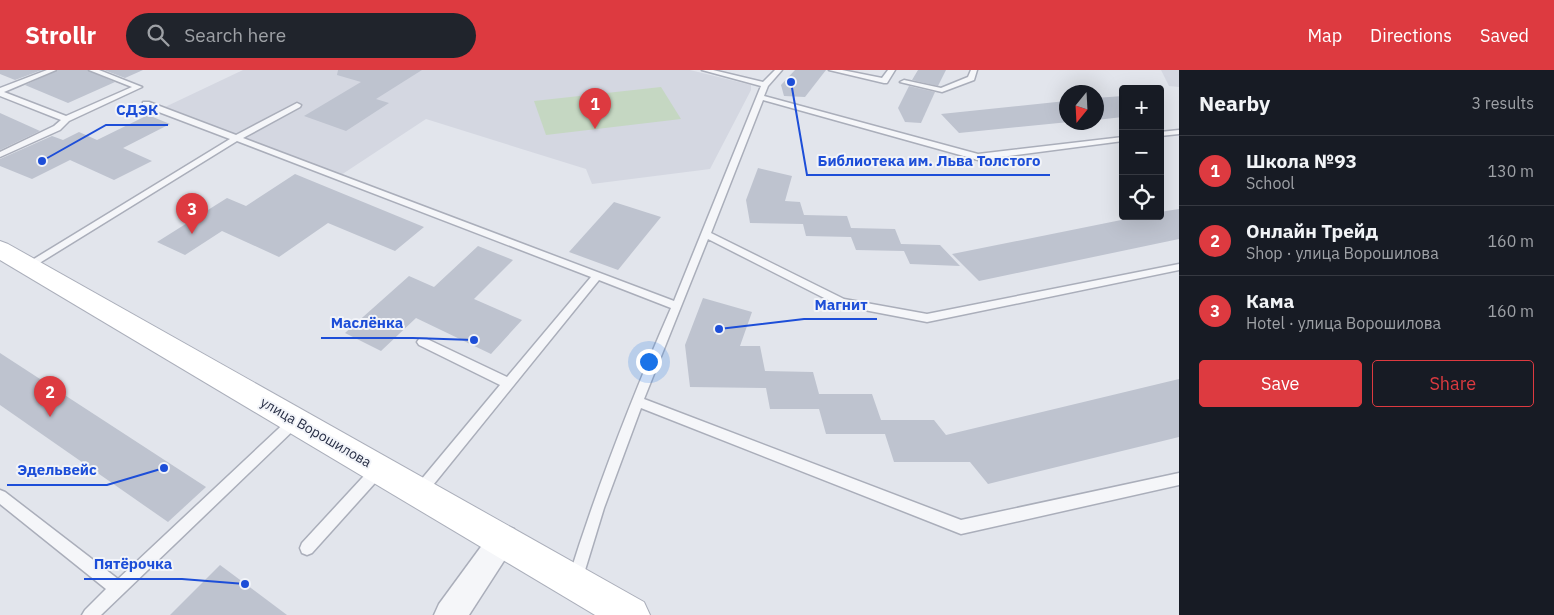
<!DOCTYPE html>
<html lang="en">
<head>
<meta charset="utf-8">
<style>
	body { margin:0; font-family:"IBM Plex Sans",sans-serif; background:#20242c; color:#f1f3f6 }
	.controls { position:absolute; right:15px; top:15px; display:grid; overflow:hidden; border-radius:5px; box-shadow:0 5px 20px #0002 }
	.controls button { width:45px; height:45px; display:grid; place-items:center; padding:0; border:0; border-bottom:1px solid #363941; background:#171b24; color:#f1f3f6; font:25px sans-serif }
	.compass { position:absolute; left:1059px; top:15px; width:45px; height:45px; border-radius:50%; background:#171b24; box-shadow:0 5px 20px #0002; rotate:198deg }
	.you { position:absolute; left:648px; top:291px; width:18px; height:18px; margin:-12px; border:4px solid #fff; border-radius:50%; background:#1a73e8; box-shadow:0 0 0 8px #1a73e833 }
	.badge { display:grid; place-items:center; width:32px; height:32px; border-radius:50%; background:#dd3a40; color:#fff; font-size:16px; font-weight:700 }
	.pin { position:absolute; translate:-50% -41px; filter:drop-shadow(0 1px 2px #0008) }
	.pin::after { content:''; position:absolute; top:26px; width:18px; height:15px; background:inherit; clip-path:polygon(0 0,100% 0,50% 100%) }
	.list { margin:0; padding:0; list-style:none }
	h2 { display:flex; justify-content:space-between; align-items:center; height:65px; margin:0; padding:0 20px; font-size:21px }
	h2 small { font-size:16px; font-weight:400; color:#9ea1a6 }
	.list li { display:grid; grid-template-columns:32px 1fr auto; gap:15px; align-items:center; box-sizing:border-box; height:70px; padding:0 20px; border-top:1px solid #363941 }
	.list b { display:block; font-size:19px; white-space:nowrap }
	.list p { margin:0; font-size:16px; white-space:nowrap; color:#9ea1a6 }
	.list em { font-size:16px; font-style:normal; color:#9ea1a6 }
	.actions { display:flex; gap:10px; padding:15px 20px }
	.actions a { flex:1; padding:11px 0; border:1px solid #dd3a40; border-radius:5px; text-align:center; font-size:18px; color:#dd3a40 }
	.actions .main { background:#dd3a40; color:#fff }
	.icon { flex:none; width:28px; height:28px; fill:none; stroke:currentColor; stroke-width:2; stroke-linecap:round; stroke-linejoin:round }
	.map { position:relative; flex:none; width:1179px; height:545px; overflow:hidden }
	header { display:flex; align-items:center; gap:30px; box-sizing:border-box; height:70px; padding:0 25px; background:#dd3a40; color:#fff }
	header strong { font-size:24px }
	nav { display:flex; gap:28px; margin-inline-start:auto; font-size:18px }
	.search { width:350px; height:45px; background:#20242c; display:flex; align-items:center; gap:12px; box-sizing:border-box; padding:0 18px; border-radius:28px; color:#9ea1a6; font-size:19px }
	main { display:flex }
	aside { flex:1; background:#171b24 }
	.map>svg:first-child { display:block }
</style>
</head>
<body>
<header>
<strong>Strollr</strong>
<div class="search"><svg class="icon" aria-label="search" viewBox="0 0 24 24"><circle cx="10" cy="10" r="6"/><path d="M15 15l6 6"/></svg>Search here</div>
<nav><a>Map</a><a>Directions</a><a>Saved</a></nav>
</header>
<main>
<div class="map">
<svg width="1179" height="545" viewBox="0 0 1179 545">
	<rect width="100%" height="100%" fill="#e2e5ec"/>
	<g fill="#d4d7e1">
		<path d="M243 0H690L751 15V20L710 99 592 114 586 99 426 49 341 105 165 37Z"/>
		<path d="M1161 0H1179V17L1169 16Z"/>
	</g>
	<path fill="#c5d7c2" d="M661 17 681 49 546 65 534 31Z"/>
	<g fill="#bec3cf">
		<path d="M0 0H42L15 10 0 4Z"/>
		<path d="M58 0H87L115 12 68 33 25 15Z"/>
		<path d="M104 0H143L125 8Z"/>
		<path d="M338 0H422L376 29 389 33 346 61 304 46 361 12 337 5Z"/>
		<path d="M795 0H826L805 27 784 26 781 15Z"/>
		<path d="M918 0H946L938 16 912 10Z"/>
		<path d="M909 16 935 22 921 53 905 52 898 38Z"/>
		<path d="M1123 26V47L1096 50V28Z"/>
		<path d="M1066 31V52H1069L959 63 941 44Z"/>
		<path d="M0 43 40 61 0 80Z"/>
		<path d="M148 45 170 54 123 78 152 91 114 110 70 90 32 109 0 96V89L52 66 63 70 79 62 97 70Z"/>
		<path d="M758 98 792 106 785 131 800 132 804 145 847 146 851 158 895 159 901 174 940 175 960 196 910 194 904 181 856 180 851 167 806 166 803 154 750 153 746 130Z"/>
		<path d="M295 104 424 157 395 181 328 153 279 187 222 161 185 185 157 172 227 128 246 136Z"/>
		<path d="M614 132 661 147 618 200 569 182Z"/>
		<path d="M1179 139V169L979 211 952 184 1141 146H1160V142Z"/>
		<path d="M478 176 513 190 474 229 522 250 491 284 416 248 381 281 345 263 409 206 434 217Z"/>
		<path d="M703 228 752 242 740 276H760L765 301 813 302 819 324H872L881 350H934L946 365 1179 309V367L988 414 970 392H894L885 364H826L819 339H770L766 318 690 317 685 275Z"/>
		<path d="M0 283 206 417 168 452 0 335Z"/>
		<path d="M220 495 287 545H170Z"/>
	</g>
	<g fill="none" stroke-linecap="round" stroke-linejoin="round">
		<g stroke="#aaaeba" stroke-width="3">
			<g id="service">
				<path d="M47 0H56L4 22 66 46 132 17 89 0H99L142 17 69 51 60 60 0 87V82L54 56 61 50 0 26V18Z"/>
				<path d="M702 0H713L763 12 775 0H782L768 16 764 26 978 84 1123 67V71L978 90 763 30 711 163 844 229 927 244 1179 194V200L927 252 838 235 708 169 644 329 961 450 1179 403V415L961 464 641 338 604 438 582 510 580 515 575 517 570 515 568 510C597 417 632 327 671 238L599 210 425 425 420 427 415 425 413 421 415 417 500 315 419 275 417 272 419 269H427L507 307 591 207 237 71 33 197 29 198 24 195 230 69 143 36V32H149L236 65 297 33 301 35 300 37 243 68 674 231 761 16Z"/>
				<path d="M829 0H842L882 8 888 0H895L887 13H884Z"/>
				<path d="M971 0H977L974 10 942 22 900 12 904 10 941 18 968 7Z"/>
				<path d="M1179 60V64L1160 66V62Z"/>
				<path d="M296 345 300 346 302 350 300 354 101 545H82L85 540 106 519 0 434V420L5 422 118 509 292 346Z"/>
				<path d="M379 393 384 395 386 399 384 403 312 483 307 485 302 483 300 478 302 473 374 395Z"/>
			</g>
		</g>
		<g stroke="#aaaeba" stroke-width="3">
			<path id="minor" d="M504 455 514 459 518 469 469 545H434L439 534 494 459Z"/>
		</g>
		<g stroke="#aaaeba" stroke-width="2">
			<path id="secondary" d="M0 171 8 174 644 532 650 545H595L0 190Z"/>
		</g>
		<use href="#service" fill="#f5f6f9" fill-rule="evenodd"/>
		<use href="#minor" fill="#f5f6f9" fill-rule="evenodd"/>
		<use href="#secondary" fill="#fff" fill-rule="evenodd"/>
	</g>
	<g text-anchor="middle" dominant-baseline="central" stroke-width="4" stroke-linejoin="round" paint-order="stroke">
		<g font-size="14" fill="#282f46" stroke="#f2f4f9">
			<text transform="translate(316 362) rotate(30)">улица Ворошилова</text>
		</g>
	</g>
	<path fill="none" stroke="#1d4ed8" stroke-width="2" d="M42 91L106 55H168M791 12L807 105H1050M719 259L804 249H877M474 270L413 268H321M164 398L107 415H7M245 514L182 509H84"/>
	<g fill="#1d4ed8" stroke="#f2f4f9" stroke-width="2">
		<circle cx="42" cy="91" r="5"/>
		<circle cx="791" cy="12" r="5"/>
		<circle cx="719" cy="259" r="5"/>
		<circle cx="474" cy="270" r="5"/>
		<circle cx="164" cy="398" r="5"/>
		<circle cx="245" cy="514" r="5"/>
	</g>
	<g font-size="15" text-anchor="middle" font-weight="bold" fill="#1d4ed8" stroke="#f2f4f9" stroke-width="4" stroke-linejoin="round" paint-order="stroke">
		<text x="137" y="45">СДЭК</text>
		<text x="929" y="96">Библиотека им. Льва Толстого</text>
		<text x="841" y="240">Магнит</text>
		<text x="367" y="258">Маслёнка</text>
		<text x="57" y="405">Эдельвейс</text>
		<text x="133" y="499">Пятёрочка</text>
	</g>
</svg>
<div class="controls">
<button>+</button>
<button>−</button>
<button><svg class="icon" aria-label="locate" viewBox="0 0 24 24"><circle cx="12" cy="12" r="6"/><path d="M12 2v4M12 18v4M2 12h4M18 12h4"/></svg></button>
</div>
<svg class="compass" viewBox="-18 -18 36 36"><path d="M0-13l5 13h-10z" fill="#e53935"/><path d="M0 13l5-13h-10z" fill="#9ea1a6"/></svg>
<div class="you"></div>
<div class="pin badge" style="left:595px;top:59px">1</div>
<div class="pin badge" style="left:50px;top:347px">2</div>
<div class="pin badge" style="left:192px;top:164px">3</div>
</div>
<aside>
<h2>Nearby<small>3 results</small></h2>
<ul class="list">
<li><span class="badge">1</span><div><b>Школа №93</b><p>School</p></div><em>130 m</em></li>
<li><span class="badge">2</span><div><b>Онлайн Трейд</b><p>Shop · улица Ворошилова</p></div><em>160 m</em></li>
<li><span class="badge">3</span><div><b>Кама</b><p>Hotel · улица Ворошилова</p></div><em>160 m</em></li>
</ul>
<div class="actions"><a class="main">Save</a><a>Share</a></div>
</aside>
</main>
</body>
</html>
